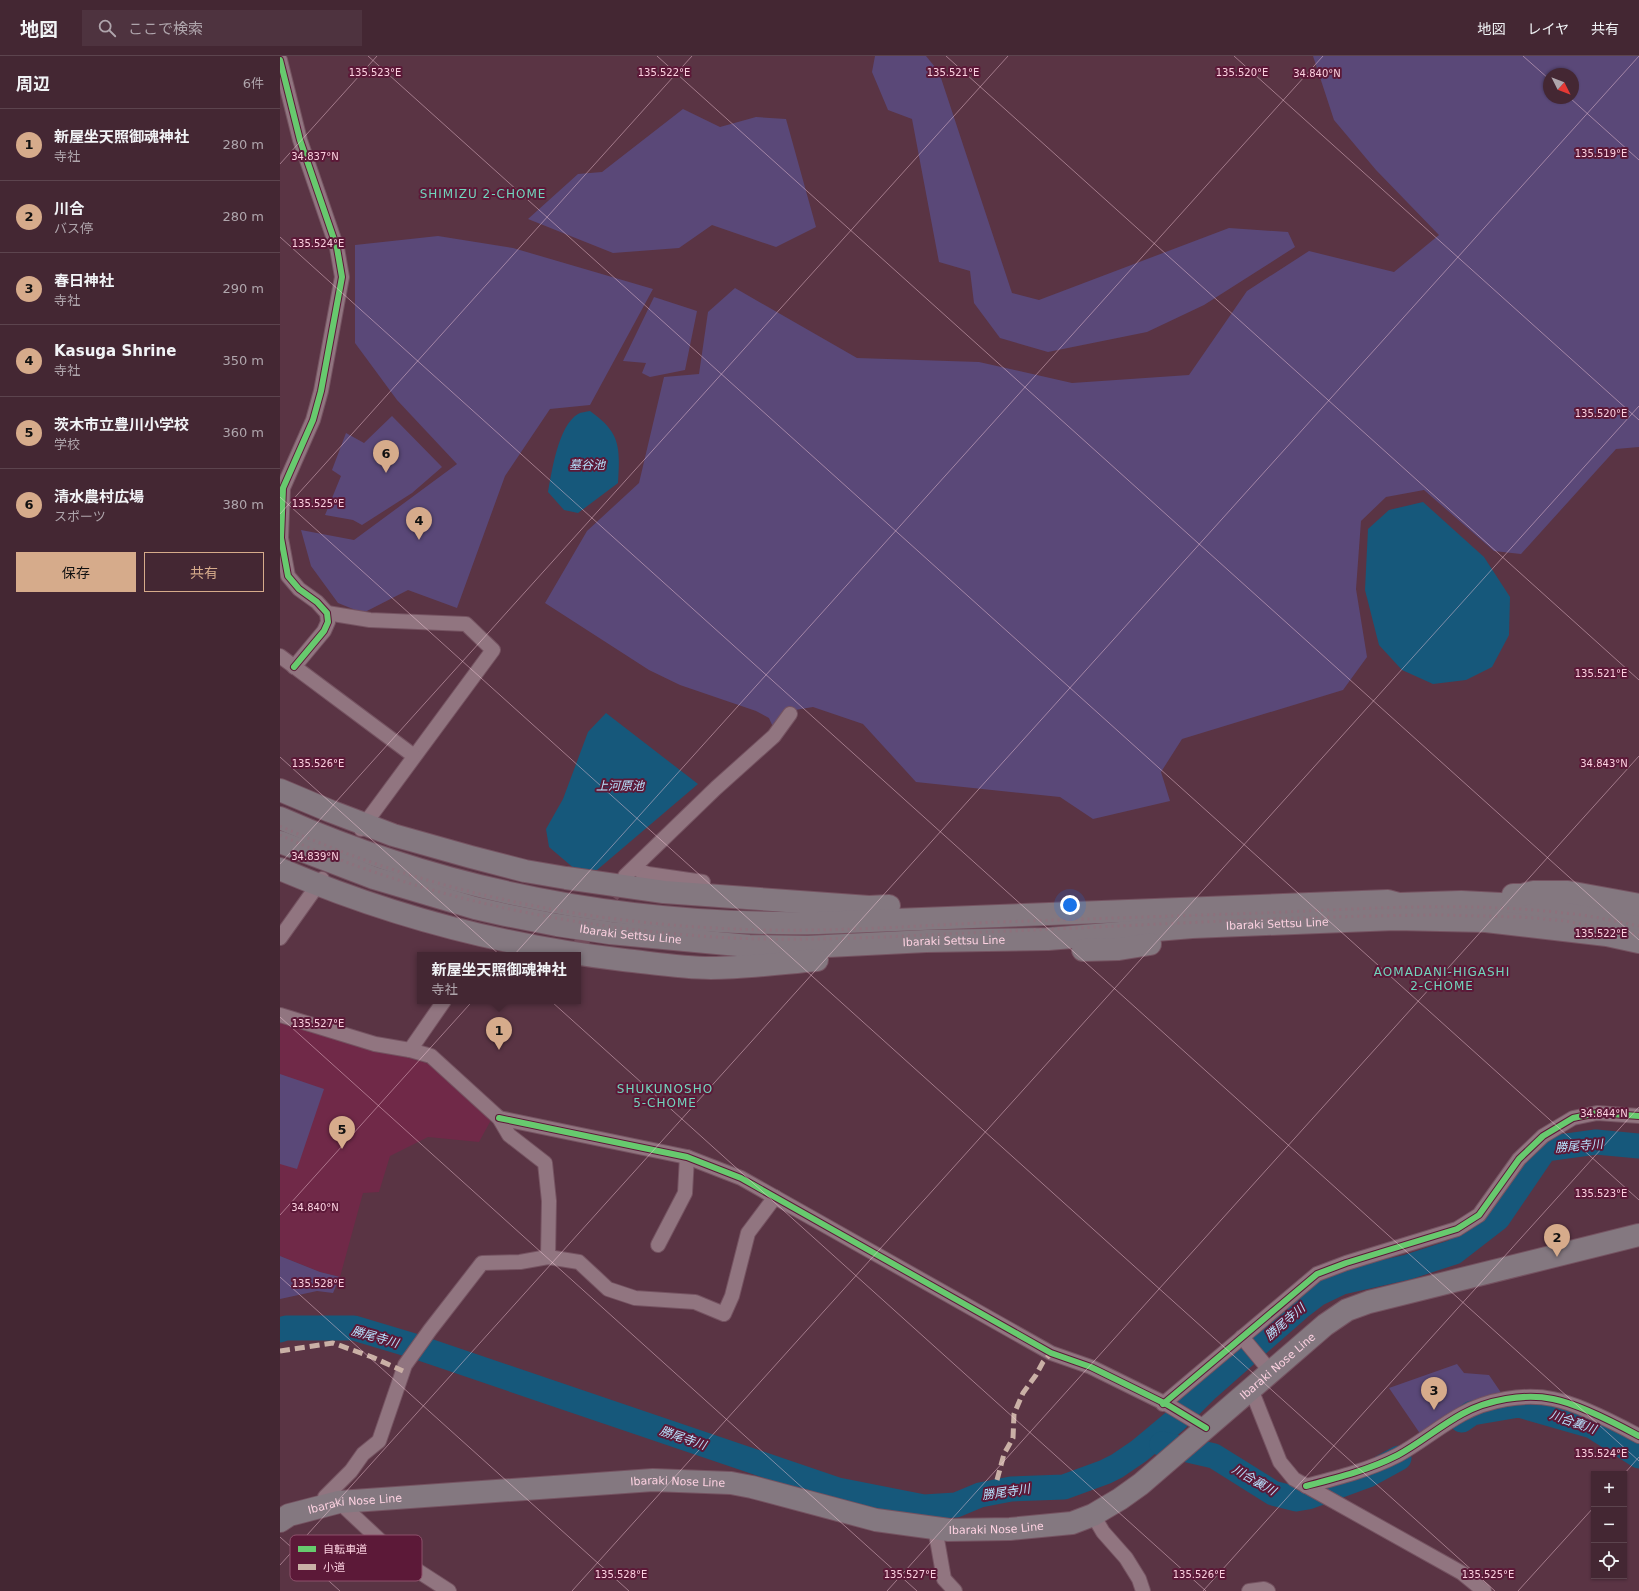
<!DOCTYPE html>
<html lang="ja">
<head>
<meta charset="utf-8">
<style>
	body { margin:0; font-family:"DejaVu Sans","Noto Sans JP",sans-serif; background:#4e333f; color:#f1f3f6 }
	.controls { position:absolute; right:12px; bottom:12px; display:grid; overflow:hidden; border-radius:0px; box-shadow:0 1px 3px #0004 }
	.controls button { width:36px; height:36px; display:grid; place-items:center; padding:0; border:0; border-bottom:1px solid #5c444e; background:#442733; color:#f1f3f6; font:20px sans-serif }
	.compass { position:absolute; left:1263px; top:12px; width:36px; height:36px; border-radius:50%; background:#442733; box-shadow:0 1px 3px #0004; rotate:132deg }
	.you { position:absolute; left:790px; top:849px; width:14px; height:14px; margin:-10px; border:3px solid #fff; border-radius:50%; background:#1a73e8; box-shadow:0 0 0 6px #1a73e833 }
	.badge { display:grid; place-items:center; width:26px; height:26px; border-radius:50%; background:#d6ab8b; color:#111; font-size:13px; font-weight:700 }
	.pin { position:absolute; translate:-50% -33px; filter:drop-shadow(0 1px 2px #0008) }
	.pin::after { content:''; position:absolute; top:21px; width:14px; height:12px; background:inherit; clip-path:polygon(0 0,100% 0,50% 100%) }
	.popup { position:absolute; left:137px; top:896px; width:164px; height:52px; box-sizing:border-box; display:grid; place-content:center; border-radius:0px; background:#442733; filter:drop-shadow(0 1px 3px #0005); font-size:13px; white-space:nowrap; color:#afa5ac }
	.popup b { font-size:15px; color:#f1f3f6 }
	.popup::after { content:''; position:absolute; left:50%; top:100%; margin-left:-8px; border:8px solid transparent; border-top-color:#442733 }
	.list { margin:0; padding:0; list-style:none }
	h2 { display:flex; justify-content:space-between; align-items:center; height:52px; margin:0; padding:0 16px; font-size:17px }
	h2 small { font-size:13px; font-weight:400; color:#afa5ac }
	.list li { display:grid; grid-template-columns:26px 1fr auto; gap:12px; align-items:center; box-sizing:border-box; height:72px; padding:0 16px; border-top:1px solid #5c444e }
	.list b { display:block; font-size:15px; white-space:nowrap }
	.list p { margin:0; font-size:13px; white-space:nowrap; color:#afa5ac }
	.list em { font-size:13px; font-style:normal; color:#afa5ac }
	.actions { display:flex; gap:8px; padding:12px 16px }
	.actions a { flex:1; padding:9px 0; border:1px solid #d6ab8b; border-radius:0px; text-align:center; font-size:14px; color:#d6ab8b }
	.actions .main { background:#d6ab8b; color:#111 }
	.icon { flex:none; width:22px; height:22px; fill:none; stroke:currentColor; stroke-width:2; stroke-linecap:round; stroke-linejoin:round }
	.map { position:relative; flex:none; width:1359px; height:1535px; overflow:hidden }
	header { display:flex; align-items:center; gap:24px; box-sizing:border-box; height:56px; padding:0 20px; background:#442733; border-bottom:1px solid #5c444e }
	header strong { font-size:19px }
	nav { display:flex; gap:22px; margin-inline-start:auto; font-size:14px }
	.search { width:280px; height:36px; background:#4e333f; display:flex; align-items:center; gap:10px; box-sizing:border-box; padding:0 14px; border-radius:0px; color:#afa5ac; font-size:15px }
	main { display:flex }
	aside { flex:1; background:#442733 }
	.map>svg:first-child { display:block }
</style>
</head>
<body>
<header>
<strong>地図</strong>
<div class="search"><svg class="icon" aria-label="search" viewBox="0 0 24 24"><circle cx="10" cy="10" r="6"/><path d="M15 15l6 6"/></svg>ここで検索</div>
<nav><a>地図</a><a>レイヤ</a><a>共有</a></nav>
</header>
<main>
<aside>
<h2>周辺<small>6件</small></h2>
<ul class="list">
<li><span class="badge">1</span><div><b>新屋坐天照御魂神社</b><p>寺社</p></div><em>280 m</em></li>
<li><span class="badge">2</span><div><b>川合</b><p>バス停</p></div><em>280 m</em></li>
<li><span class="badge">3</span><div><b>春日神社</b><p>寺社</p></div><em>290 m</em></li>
<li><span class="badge">4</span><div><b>Kasuga Shrine</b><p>寺社</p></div><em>350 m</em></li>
<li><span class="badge">5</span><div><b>茨木市立豊川小学校</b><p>学校</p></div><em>360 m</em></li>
<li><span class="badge">6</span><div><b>清水農村広場</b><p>スポーツ</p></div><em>380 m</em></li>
</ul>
<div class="actions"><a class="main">保存</a><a>共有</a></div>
</aside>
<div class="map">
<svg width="1359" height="1535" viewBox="0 0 1359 1535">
	<rect width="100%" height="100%" fill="#5a3444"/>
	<path fill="#702948" d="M0 964 153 1009 211 1064 199 1086 148 1081 110 1100 99 1136 83 1137 60 1221 40 1216 0 1200Z"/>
	<g fill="#5a4878" fill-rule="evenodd">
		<path d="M595 0H646L659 16 732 237 759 244 949 172 1008 176 1015 191 924 249 867 276 768 296 720 282 694 247 690 215 659 206 632 63 608 54 592 16Z"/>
		<path d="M1033 0H1359V391L1336 393 1241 498 1214 495 1144 434 1106 441 1081 465 1076 533 1087 601 1063 634 902 683 881 716 890 745 813 763 780 741 636 726 583 668 533 651 509 655 493 671 489 662 476 655 400 629 369 614 265 547 307 475 359 427 384 321 419 318 428 256 455 232 577 302 699 306 792 327 909 319 967 235 1029 195 1114 216 1159 179 1096 114 1054 64ZM1269 18H1293V42H1269Z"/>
		<path d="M403 53 440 71 476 61 506 63 536 171 496 191 432 169 399 192 333 197 248 163 298 118 322 116Z"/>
		<path d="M158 180 233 192 373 233 310 349 270 353 225 420 177 552 128 534 83 557 58 547 31 510 21 474 74 484 177 408 117 344 75 287V189Z"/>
		<path d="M374 241 417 255 405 314 370 321 362 317 366 307 343 305Z"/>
		<path d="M112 360 162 411 132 437 82 469 73 464 45 459 61 420 52 414 66 377 84 387Z"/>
		<path d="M0 1018 44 1033 17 1113 0 1108Z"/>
		<path d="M0 1200 40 1216 60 1221 53 1237 37 1235 0 1243Z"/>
		<path d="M1177 1308 1184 1317 1209 1319 1222 1338 1141 1379 1109 1332Z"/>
	</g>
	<g fill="#16587b">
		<path d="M310 355C341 377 340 391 338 427L298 457 284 454 268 436C272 415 278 370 298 358 301 356 306 356 310 355Z"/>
		<path d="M1143 446 1204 501 1230 541 1229 579 1212 611 1186 624 1153 628 1122 614 1099 589 1085 534 1088 473 1109 454Z"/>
		<path d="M326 657 418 728 317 814H296L269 791 266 773 283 743 308 676Z"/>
	</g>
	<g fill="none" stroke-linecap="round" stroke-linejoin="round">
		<g stroke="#16587b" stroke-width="25">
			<path d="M0 1274 6 1272H74L134 1290 558 1434 644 1451 676 1449 700 1439 731 1433 784 1431 825 1416 837 1410 859 1395 895 1365 928 1332 1020 1251 1037 1238 1062 1226 1128 1211 1174 1196 1218 1162 1265 1093 1316 1086 1359 1090"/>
			<path d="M1182 1364 1192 1357 1239 1349 1312 1370 1359 1400"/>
			<path d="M882 1388 934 1400 993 1437 1016 1443 1028 1441 1088 1419 1119 1402"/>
		</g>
		<path stroke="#724c5b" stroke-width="14" stroke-dasharray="14 7" stroke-linecap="butt" d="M297 893 342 825"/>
		<g stroke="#755361" stroke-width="16">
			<g id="street">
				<path d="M0 4 20 84 57 192 62 221 41 335 33 364 3 432 1 482 8 520 19 533 37 546 47 557 48 566 44 575 14 611"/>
				<path d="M47 557 90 564 186 568 213 594 81 773"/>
				<path d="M0 600 134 700"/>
				<path d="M355 811 362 816 368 818 423 826 422 839"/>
				<path d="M345 820 436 732 494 680 510 658"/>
				<path d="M0 882 42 823"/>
				<path d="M0 959 95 988 130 994 151 1000 219 1062 229 1079 265 1107 269 1145 268 1201 240 1206 202 1207 150 1274 125 1309 99 1385 83 1398 71 1415 45 1441 47 1448"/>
				<path d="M130 994 164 945"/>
				<path d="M219 1062 407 1101 461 1122 771 1297 811 1311 888 1349 926 1372"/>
				<path d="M378 1189 405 1137 407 1101"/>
				<path d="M268 1201 299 1206 328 1233 355 1242 415 1246 444 1258 452 1240 468 1177 495 1141"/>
				<path d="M962 1281 991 1316"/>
				<path d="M971 1333 1000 1406 1014 1423 1182 1517 1204 1535"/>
				<path d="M883 1348 1037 1218 1066 1207 1177 1173 1199 1159 1239 1103 1263 1080 1293 1062 1317 1057 1359 1060"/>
				<path d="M1026 1430C1057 1422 1089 1414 1118 1399 1140 1387 1160 1370 1182 1358 1207 1344 1244 1337 1273 1343 1299 1348 1335 1367 1359 1380"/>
				<path d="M59 1446 121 1504 169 1535"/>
				<path d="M813 1459 823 1476 846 1502 859 1523 863 1535"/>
				<path d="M655 1472 664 1523 675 1535"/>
				<path d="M969 1535 984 1533 988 1535"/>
			</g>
		</g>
		<g stroke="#755361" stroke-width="24">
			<g id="primary">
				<path d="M0 734 50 755 113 779 191 801 245 815 286 822 384 836 589 851 609 850"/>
				<path d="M0 762C170 837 353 870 538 867L1108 845 1119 848 1181 846 1240 849 1315 857 1359 865"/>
				<path id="s1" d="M0 786 94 822 195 852 226 859 277 869 330 877 469 890 528 891 646 885 768 883 912 871 1115 863 1206 865 1327 879 1359 886"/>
				<path d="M0 813C112 861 223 890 344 904 372 907 402 912 431 912 466 912 502 907 537 904"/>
				<path d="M1233 839H1242L1253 836H1288L1359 849"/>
				<path d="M803 894 839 893 870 888"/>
				<path id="s2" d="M0 1465 9 1459 59 1446 373 1424 451 1427 472 1431 596 1464 669 1474 730 1473 792 1467 813 1459 840 1443 861 1428 1045 1269 1067 1254 1089 1246 1359 1179"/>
			</g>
		</g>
		<use href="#street" stroke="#917580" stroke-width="14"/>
		<use href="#primary" stroke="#847880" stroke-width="22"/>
		<g stroke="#8d717c" stroke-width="3" stroke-dasharray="2 4" stroke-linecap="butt">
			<path d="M0 770C142 834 300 867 456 873 543 877 631 870 718 866 806 863 893 860 981 857 1081 853 1184 845 1284 857 1309 859 1334 865 1359 870"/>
			<path d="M0 779C139 842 299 874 452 882 542 886 638 879 729 875 872 869 1015 860 1159 859L1243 861 1285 865 1359 879"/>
		</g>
		<g stroke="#cab0a6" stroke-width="5" stroke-dasharray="10 5" stroke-linecap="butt">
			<path d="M0 1295 53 1287 92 1301 123 1315"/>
			<path d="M717 1424 724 1398 733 1382 734 1358 743 1337 756 1319 763 1306 771 1297"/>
		</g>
		<g stroke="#5c1938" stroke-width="8">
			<g id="cycleway">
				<path d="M0 4 20 84 57 192 62 221 41 335 33 364 3 432 1 482 8 520 19 533 37 546 47 557 48 566 44 575 14 611"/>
				<path d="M219 1062 407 1101 461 1122 771 1297 811 1311 888 1349 926 1372"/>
				<path d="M883 1348 1037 1218 1066 1207 1177 1173 1199 1159 1239 1103 1263 1080 1293 1062 1317 1057 1359 1060"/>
				<path d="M1026 1430C1057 1422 1089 1414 1118 1399 1140 1387 1160 1370 1182 1358 1207 1344 1244 1337 1273 1343 1299 1348 1335 1367 1359 1380"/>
			</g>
		</g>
		<use href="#cycleway" stroke="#67ca6e" stroke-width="6"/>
	</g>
	<path fill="none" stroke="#fcd1e0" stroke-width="1" stroke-opacity="0.45" d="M88 0 1359 1144M377 0 1359 884M666 0 1359 624M954 0 1359 364M1243 0 1269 23M1290 42 1359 104M0 108 97 0M0 181 1359 1405M0 441 1215 1535M0 458 412 0M0 701 926 1535M0 808 728 0M0 961 637 1535M0 1159 1043 0M0 1221 349 1535M1344 1418 1359 1401M0 1481 60 1535M0 1509 1359 0M292 1535 1359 350M607 1535 1359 700M923 1535 1359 1051M1238 1535 1314 1451"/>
	<g text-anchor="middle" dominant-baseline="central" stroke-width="4" stroke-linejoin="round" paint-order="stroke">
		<g font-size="11" fill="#fcd1e0" stroke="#5c1938">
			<text stroke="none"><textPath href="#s1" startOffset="1012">Ibaraki Settsu Line</textPath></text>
			<text stroke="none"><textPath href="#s1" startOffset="364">Ibaraki Settsu Line</textPath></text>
			<text stroke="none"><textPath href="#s1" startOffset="688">Ibaraki Settsu Line</textPath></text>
			<text stroke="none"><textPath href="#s2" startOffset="1062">Ibaraki Nose Line</textPath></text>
			<text stroke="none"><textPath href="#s2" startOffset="402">Ibaraki Nose Line</textPath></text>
			<text stroke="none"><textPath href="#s2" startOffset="78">Ibaraki Nose Line</textPath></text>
			<text stroke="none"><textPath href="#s2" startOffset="726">Ibaraki Nose Line</textPath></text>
		</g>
		<g font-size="12" letter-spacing="1" fill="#72d5bd" stroke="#5c1938">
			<text x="203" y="138">SHIMIZU 2-CHOME</text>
			<text x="1162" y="916">AOMADANI-HIGASHI<tspan x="1162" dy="14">2-CHOME</tspan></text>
			<text x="385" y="1033">SHUKUNOSHO<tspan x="385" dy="14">5-CHOME</tspan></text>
		</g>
		<g font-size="12" font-style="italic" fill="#b7e1fc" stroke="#5c1938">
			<text x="307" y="409">墓谷池</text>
			<text x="340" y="730">上河原池</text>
			<text transform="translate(1299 1090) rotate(-5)">勝尾寺川</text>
			<text transform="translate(1005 1266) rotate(-41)">勝尾寺川</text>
			<text transform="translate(95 1281) rotate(16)">勝尾寺川</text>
			<text transform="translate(1293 1366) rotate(19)">川合裏川</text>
			<text transform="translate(403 1382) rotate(19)">勝尾寺川</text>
			<text transform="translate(974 1424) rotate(30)">川合裏川</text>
			<text transform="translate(726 1436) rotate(-8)">勝尾寺川</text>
		</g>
	</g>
	<rect x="10" y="1479" width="132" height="46" rx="6" fill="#5c1938" stroke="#8c506a" stroke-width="1"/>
	<rect x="18" y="1490" width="18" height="6" fill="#67ca6e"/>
	<rect x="18" y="1508" width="18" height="6" fill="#cab0a6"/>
	<g font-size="11" fill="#fcd1e0">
		<text x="43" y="1497">自転車道</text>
		<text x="43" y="1515">小道</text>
	</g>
	<g font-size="10" text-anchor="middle" fill="#fcd1e0" stroke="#5c1938" stroke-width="4" stroke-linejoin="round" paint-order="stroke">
		<text x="95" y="20">135.523°E</text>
		<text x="384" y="20">135.522°E</text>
		<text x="673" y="20">135.521°E</text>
		<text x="962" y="20">135.520°E</text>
		<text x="1037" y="21">34.840°N</text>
		<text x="1321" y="101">135.519°E</text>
		<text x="35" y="104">34.837°N</text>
		<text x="38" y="191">135.524°E</text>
		<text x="1321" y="361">135.520°E</text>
		<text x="38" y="451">135.525°E</text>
		<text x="1321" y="621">135.521°E</text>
		<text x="38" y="711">135.526°E</text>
		<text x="1324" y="711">34.843°N</text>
		<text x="35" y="804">34.839°N</text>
		<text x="1321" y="881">135.522°E</text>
		<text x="38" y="971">135.527°E</text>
		<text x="1324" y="1061">34.844°N</text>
		<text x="1321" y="1141">135.523°E</text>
		<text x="35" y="1155">34.840°N</text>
		<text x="38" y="1231">135.528°E</text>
		<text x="1321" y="1401">135.524°E</text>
		<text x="341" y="1522">135.528°E</text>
		<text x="630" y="1522">135.527°E</text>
		<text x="919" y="1522">135.526°E</text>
		<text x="1208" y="1522">135.525°E</text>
	</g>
</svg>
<div class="controls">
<button>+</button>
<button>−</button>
<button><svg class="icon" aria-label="locate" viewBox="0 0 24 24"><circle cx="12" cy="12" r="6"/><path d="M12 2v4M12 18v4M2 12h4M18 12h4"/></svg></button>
</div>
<svg class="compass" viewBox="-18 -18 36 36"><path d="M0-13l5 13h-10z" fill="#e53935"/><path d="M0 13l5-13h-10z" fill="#afa5ac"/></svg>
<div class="you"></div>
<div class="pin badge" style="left:219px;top:994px">1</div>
<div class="popup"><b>新屋坐天照御魂神社</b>寺社</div>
<div class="pin badge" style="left:1277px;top:1201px">2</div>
<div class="pin badge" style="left:1154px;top:1354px">3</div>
<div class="pin badge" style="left:139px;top:484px">4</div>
<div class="pin badge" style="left:62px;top:1093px">5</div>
<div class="pin badge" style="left:106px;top:417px">6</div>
</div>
</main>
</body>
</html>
